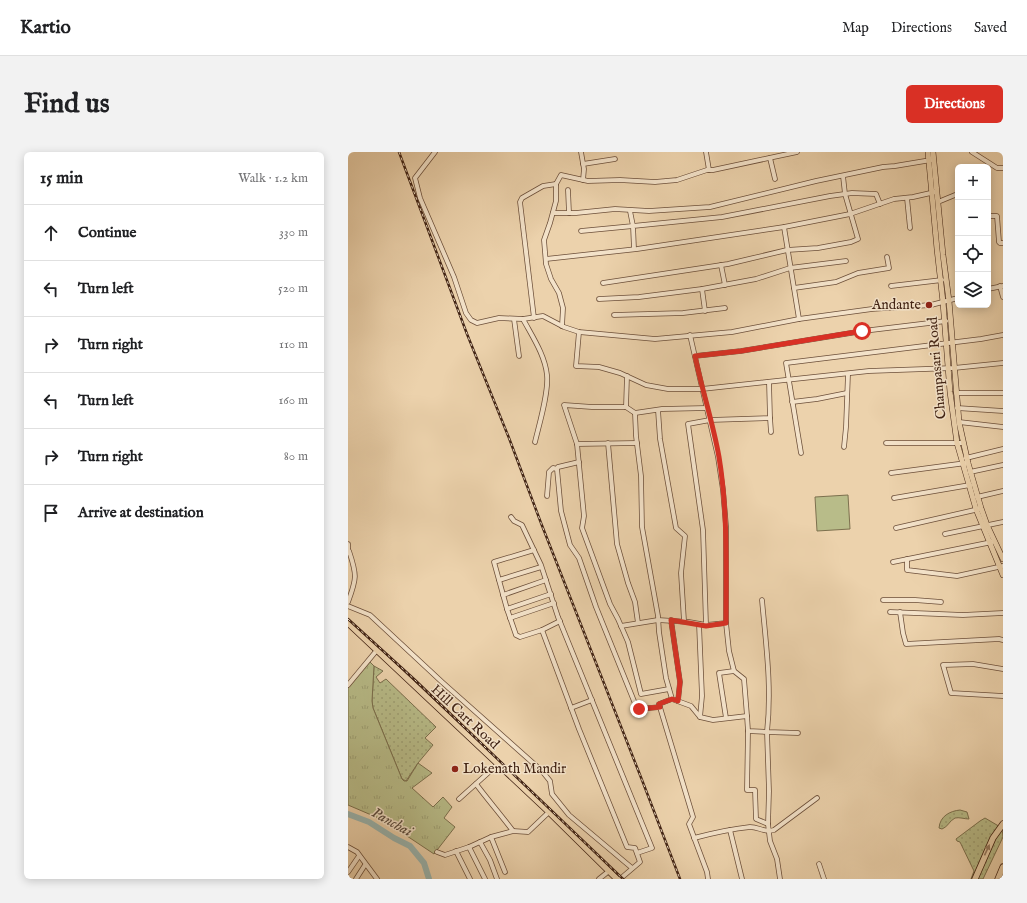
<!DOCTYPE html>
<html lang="en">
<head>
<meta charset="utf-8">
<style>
	body { margin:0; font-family:"IM FELL English",serif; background:#f2f2f2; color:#202124 }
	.controls { position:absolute; right:12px; top:12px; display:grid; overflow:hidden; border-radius:6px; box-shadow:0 2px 10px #0003 }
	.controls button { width:36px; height:36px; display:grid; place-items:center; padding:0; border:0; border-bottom:1px solid #e0e0e0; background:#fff; color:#202124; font:20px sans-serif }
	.stop { position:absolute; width:12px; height:12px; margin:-9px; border:3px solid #d93025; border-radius:50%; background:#fff }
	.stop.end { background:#d93025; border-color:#fff; box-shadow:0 1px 4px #0008 }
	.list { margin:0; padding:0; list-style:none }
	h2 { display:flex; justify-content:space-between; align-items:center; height:52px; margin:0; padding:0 16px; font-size:17px }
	h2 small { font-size:13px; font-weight:400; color:#757577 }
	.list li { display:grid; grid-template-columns:26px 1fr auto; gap:12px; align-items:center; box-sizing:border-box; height:56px; padding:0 16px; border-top:1px solid #e0e0e0 }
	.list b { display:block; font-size:15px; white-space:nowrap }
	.list em { font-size:13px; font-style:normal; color:#757577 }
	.icon { flex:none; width:22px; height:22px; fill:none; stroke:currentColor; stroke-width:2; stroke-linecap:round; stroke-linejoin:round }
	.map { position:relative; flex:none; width:655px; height:727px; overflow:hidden; border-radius:6px }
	header { display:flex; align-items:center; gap:24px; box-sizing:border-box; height:56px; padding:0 20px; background:#fff; border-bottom:1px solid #e0e0e0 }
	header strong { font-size:19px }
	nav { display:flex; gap:22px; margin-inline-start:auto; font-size:14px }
	.intro { display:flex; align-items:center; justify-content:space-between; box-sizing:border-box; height:96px; padding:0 24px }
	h1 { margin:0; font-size:28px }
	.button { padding:10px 18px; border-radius:6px; background:#d93025; color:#fff; font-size:14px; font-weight:700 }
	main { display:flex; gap:24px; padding:0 24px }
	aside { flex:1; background:#fff; border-radius:6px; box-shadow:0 2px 10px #0003 }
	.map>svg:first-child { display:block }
</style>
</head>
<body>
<header>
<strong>Kartio</strong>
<nav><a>Map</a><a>Directions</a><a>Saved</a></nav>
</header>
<div class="intro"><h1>Find us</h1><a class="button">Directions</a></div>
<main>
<aside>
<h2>15 min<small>Walk · 1.2 km</small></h2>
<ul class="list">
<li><svg class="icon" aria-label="ahead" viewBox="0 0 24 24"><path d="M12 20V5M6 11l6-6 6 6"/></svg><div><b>Continue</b></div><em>330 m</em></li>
<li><svg class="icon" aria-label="left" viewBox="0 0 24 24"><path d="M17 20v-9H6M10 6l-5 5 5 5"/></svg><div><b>Turn left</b></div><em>520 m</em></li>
<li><svg class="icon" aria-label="right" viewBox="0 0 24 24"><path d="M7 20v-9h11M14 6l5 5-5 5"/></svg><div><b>Turn right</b></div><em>110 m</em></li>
<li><svg class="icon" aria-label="left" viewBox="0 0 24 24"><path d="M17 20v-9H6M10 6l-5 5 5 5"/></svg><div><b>Turn left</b></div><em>160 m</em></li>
<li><svg class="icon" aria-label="right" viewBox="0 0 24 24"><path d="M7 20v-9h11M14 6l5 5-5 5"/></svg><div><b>Turn right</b></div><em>80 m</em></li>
<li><svg class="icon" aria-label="arrive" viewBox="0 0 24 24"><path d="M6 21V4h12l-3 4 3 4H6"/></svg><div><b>Arrive at destination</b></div></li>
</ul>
</aside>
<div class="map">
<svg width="655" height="727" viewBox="0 0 655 727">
	<defs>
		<pattern id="grass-dots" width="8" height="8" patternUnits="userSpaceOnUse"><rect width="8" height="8" fill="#b8bc89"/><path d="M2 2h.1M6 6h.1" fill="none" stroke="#9fa175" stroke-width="1.8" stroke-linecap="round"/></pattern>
		<pattern id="park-tufts" width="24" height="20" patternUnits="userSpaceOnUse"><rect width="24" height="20" fill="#b8bc89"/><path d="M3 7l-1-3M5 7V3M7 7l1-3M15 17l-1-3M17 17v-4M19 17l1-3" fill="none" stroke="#9fa175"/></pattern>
	</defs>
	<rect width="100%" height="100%" fill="#ecd2ac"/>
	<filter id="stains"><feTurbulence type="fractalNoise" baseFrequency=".005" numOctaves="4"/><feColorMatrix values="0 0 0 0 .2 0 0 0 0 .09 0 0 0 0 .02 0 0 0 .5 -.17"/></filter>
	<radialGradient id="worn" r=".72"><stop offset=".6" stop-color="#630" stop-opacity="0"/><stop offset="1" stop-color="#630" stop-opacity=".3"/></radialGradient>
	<g fill="url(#grass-dots)" stroke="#7c704e">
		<path d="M26 514 35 519 28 525 32 531 38 527 88 575 77 586 85 593 70 611 58 629 54 627 25 556 24 549Z"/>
		<path d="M612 658 619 660 621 667C617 667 611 665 607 666 601 669 600 675 594 677L591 676C592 664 602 659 612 658Z"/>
		<path d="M637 666 654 676 655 685 635 727H623L626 719 612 690 609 689 608 687 632 669Z"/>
	</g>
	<path fill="url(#park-tufts)" stroke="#7c704e" d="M21 509 26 514 24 549 25 556 54 627 56 629H59L70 611 84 621 64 636 85 655 95 645 104 655 96 666 107 675 86 702 35 668 0 653V535Z"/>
	<path fill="#b8bc89" stroke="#7c704e" d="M500 343 502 377 469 379 467 345Z"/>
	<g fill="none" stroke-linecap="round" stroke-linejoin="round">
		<path stroke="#9ab6b1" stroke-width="6" d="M0 662 21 670 46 686 62 694 76 711 81 727"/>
		<g stroke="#6c4f3a" stroke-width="5.5">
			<g id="minor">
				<path d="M87 0 67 26 72 46 106 125 118 161 123 168 129 171 151 166 175 167 195 164 216 175 231 180 307 187 384 180 451 167 524 157 583 153 610 146"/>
				<path d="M233 0 236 17 235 28"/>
				<path d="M358 0 361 18"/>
				<path d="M624 0 649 16H655"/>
				<path d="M422 6 427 27"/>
				<path d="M235 12 267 7"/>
				<path d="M220 38 221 61"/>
				<path d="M559 46 562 76"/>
				<path d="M590 50 607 43 610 44"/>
				<path d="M205 61H228L267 57 301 59 362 55 468 29 535 15 547 14 583 8"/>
				<path d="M640 64H649L651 90 652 91H655"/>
				<path d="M436 75 451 167"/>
				<path d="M233 79 285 74 282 59"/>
				<path d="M286 97 285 74 374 65 482 44 504 41 528 42 532 52"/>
				<path d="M198 107 289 97 436 75 502 62 546 47 565 45 587 40"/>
				<path d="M373 113 377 133"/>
				<path d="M255 131 380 112 439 98 470 96 503 90 510 87 497 42 495 24"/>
				<path d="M543 134 594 128"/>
				<path d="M652 134 655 145"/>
				<path d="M446 136 488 130 510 121 541 116 539 105"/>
				<path d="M354 137 357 159"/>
				<path d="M640 137 655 134"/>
				<path d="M251 147 291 145 354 137 408 127 442 116 498 109"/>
				<path d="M266 163 335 161 377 156"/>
				<path d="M186 166 172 50 174 46 195 34 208 32"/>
				<path d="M166 167 171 204"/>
				<path d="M175 167C184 184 197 203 199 223 201 240 191 273 187 290"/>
				<path d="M214 174 215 156 211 141 203 127 198 112 196 88 202 71 208 49V32L213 23 240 29 272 28 307 30 329 28 359 18H365L449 0"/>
				<path d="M231 180 228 214 251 215 272 221 298 233 320 237H354L521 219 606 216 655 211"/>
				<path d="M342 183 370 305 375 338 378 374V471L381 499 386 519 396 527 399 564"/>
				<path d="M347 204 393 199 515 179 598 169"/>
				<path d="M608 241H655"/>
				<path d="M444 250 469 247 499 241"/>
				<path d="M278 255 279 224"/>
				<path d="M609 256 655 259"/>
				<path d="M310 258 312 287 328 376 337 384 333 421 336 469"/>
				<path d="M287 261 278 255H244L216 253 229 292 236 364 234 376 262 452 270 467 280 490 293 542 321 537"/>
				<path d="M422 266 423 280"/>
				<path d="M611 270 655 275"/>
				<path d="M260 291 269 392 280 431 287 450 290 471"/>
				<path d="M538 291H615"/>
				<path d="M229 292 289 291"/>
				<path d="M496 295 498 275 500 222"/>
				<path d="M453 301 438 211 633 187 655 183"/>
				<path d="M618 306 655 297"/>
				<path d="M231 310 210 315 209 317 213 359 222 393 231 406 248 455 288 554 291 557 312 555"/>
				<path d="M622 320 655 313"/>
				<path d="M543 321 618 311"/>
				<path d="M199 344 201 320 205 316 209 317"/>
				<path d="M629 345 655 339"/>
				<path d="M546 346 622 333"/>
				<path d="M163 365 166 369 174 373 193 413 210 465 304 696 289 701"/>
				<path d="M548 376 631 357"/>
				<path d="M597 382 655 370"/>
				<path d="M0 392V401"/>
				<path d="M186 398 146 410 159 457 168 483 172 485 194 478 231 577 279 695 287 696 292 710 272 727"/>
				<path d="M559 407V418L609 424 655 414"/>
				<path d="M545 410 644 390"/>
				<path d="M151 428 193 415"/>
				<path d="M155 443 198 428"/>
				<path d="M414 448C418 493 424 535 419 580L450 581"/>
				<path d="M535 448H567L593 450"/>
				<path d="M0 450C9 426 9 423 1 399"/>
				<path d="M0 454 22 463 94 530 194 619 202 629 204 642 221 663 284 716"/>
				<path d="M159 457 203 442"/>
				<path d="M542 460 615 463 655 461"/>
				<path d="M552 460 555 481 558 492 651 487 655 488"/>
				<path d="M162 466 206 451"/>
				<path d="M323 468 332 530 330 549"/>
				<path d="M351 472 354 544 352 565"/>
				<path d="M358 473 355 378 340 272 362 268 422 266 421 230"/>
				<path d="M273 474 310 468 341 470 358 473 378 471"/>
				<path d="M194 478 212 469"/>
				<path d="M655 517 625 512 595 513 603 541 655 544"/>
				<path d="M0 533 29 498"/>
				<path d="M324 547 318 526 311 480 310 464 294 375 293 324 288 284 287 261 314 257 359 256"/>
				<path d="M223 556 244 548"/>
				<path d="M378 566 371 521 386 519"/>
				<path d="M400 579 399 638H407L408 667 420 672"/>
				<path d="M128 632C140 648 153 663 165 679"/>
				<path d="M111 647 150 612"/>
				<path d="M382 678 394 727"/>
				<path d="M143 685 157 720"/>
				<path d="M346 686C365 681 383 677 402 675 411 675 417 681 426 678L469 646"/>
				<path d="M132 690 142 708 149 727"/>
				<path d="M0 695 9 700 29 727"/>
				<path d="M121 695 137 727"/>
				<path d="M108 699 122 727"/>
				<path d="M89 700 97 703 121 695 143 685 165 679 180 680 201 660"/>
				<path d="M471 712 476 727"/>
				<path d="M0 720 11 704"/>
				<path d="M8 727 17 713"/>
				<path d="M251 727 261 719"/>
				<path d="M360 727 359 720 341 672 345 665 311 552 324 547 343 554 352 565 365 568 399 564 400 579 419 580 421 639 420 672 422 689 429 707 432 727"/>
			</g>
		</g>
		<g stroke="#412314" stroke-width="6">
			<g id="major">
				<path d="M580 0 589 97 595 150 602 240 609 291 628 357 655 423"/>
				<path d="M585 0 595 103 601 149 611 270 620 311 633 356 639 373 655 407"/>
			</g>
		</g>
		<g stroke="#412314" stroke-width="7">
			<g id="highway">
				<path d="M0 471 201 660 269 727"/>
				<path d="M627 727 645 686 655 672"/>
				<path d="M650 727 655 715"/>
			</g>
		</g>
		<use href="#minor" stroke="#f3e2c9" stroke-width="4"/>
		<use href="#major" stroke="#ecd2ac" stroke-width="5"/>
		<use href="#highway" stroke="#ecd2ac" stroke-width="5.5"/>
		<g stroke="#412314" stroke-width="2.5">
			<g id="rail">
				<path d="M51 0 119 182 161 286 193 371 294 628 332 727"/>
				<path d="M0 467 67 528 275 727"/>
			</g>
		</g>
		<use href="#rail" stroke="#f3e2c9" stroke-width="1" stroke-dasharray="3" stroke-linecap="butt"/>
	</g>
	<defs><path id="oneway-solid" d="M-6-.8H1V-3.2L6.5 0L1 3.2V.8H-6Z"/></defs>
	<use fill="#967a60" href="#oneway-solid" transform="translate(639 698) rotate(-65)"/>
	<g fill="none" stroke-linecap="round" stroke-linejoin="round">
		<path stroke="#d93025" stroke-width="5" d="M291 557 312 555 311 552 324 547 330 549 332 530 323 468 358 474 378 471C378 416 380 360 371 305 365 271 354 238 347 204L393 199 514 179"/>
	</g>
	<g fill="#8f2418" stroke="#f3e2c9" stroke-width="1.5">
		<circle cx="581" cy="153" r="4"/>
		<circle cx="107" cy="617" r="4"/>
	</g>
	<g text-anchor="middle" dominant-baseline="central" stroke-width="3" stroke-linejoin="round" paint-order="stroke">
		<g font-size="14" fill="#412314" stroke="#f3e2c9" text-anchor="end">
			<text x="573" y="153">Andante</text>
			<text x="115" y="617" text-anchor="start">Lokenath Mandir</text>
		</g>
		<g font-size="14" fill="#412314" stroke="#f3e2c9">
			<text transform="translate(589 216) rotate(-95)">Champasari Road</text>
			<text transform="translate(117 565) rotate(43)">Hill Cart Road</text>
		</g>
		<g font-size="15" font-style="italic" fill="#57483b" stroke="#f3e2c9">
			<text transform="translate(44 670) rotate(29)">Panchai</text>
		</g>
	</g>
	<rect width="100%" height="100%" filter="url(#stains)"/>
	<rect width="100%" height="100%" fill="url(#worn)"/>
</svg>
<div class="controls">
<button>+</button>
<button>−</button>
<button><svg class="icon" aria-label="locate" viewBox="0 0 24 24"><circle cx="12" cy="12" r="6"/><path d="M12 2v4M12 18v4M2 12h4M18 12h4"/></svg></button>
<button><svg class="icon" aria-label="layers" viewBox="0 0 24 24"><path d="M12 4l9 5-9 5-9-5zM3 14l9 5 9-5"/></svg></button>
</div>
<div class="stop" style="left:514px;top:179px"></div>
<div class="stop end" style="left:291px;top:557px"></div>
</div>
</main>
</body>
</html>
